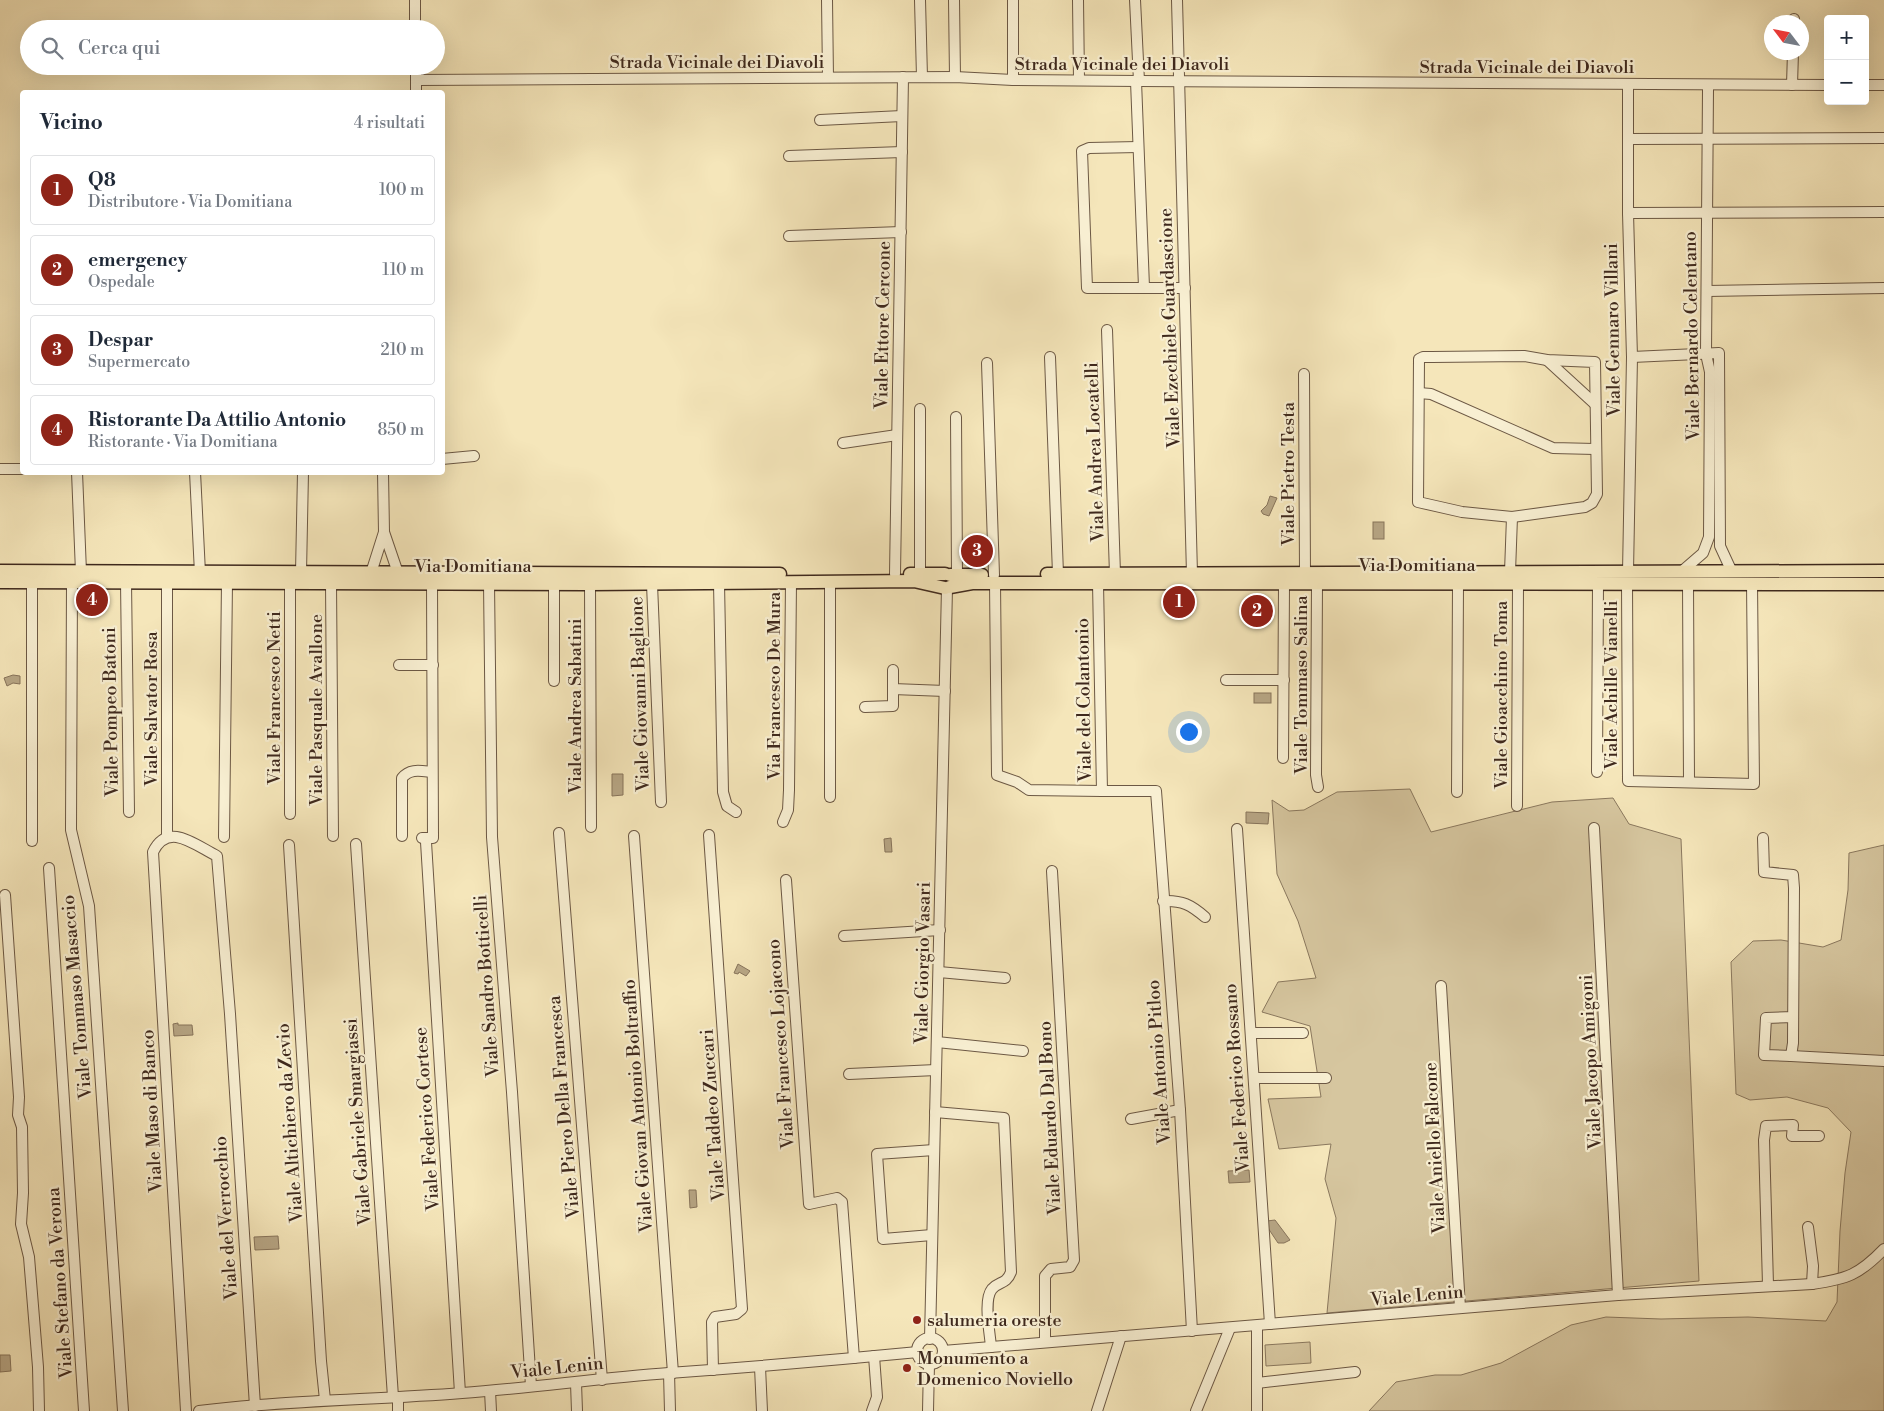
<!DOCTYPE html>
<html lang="it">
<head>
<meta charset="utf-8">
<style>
	body { margin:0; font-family:"Libre Bodoni",serif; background:#f2f2f3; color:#1f2937 }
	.controls { position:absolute; right:15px; top:15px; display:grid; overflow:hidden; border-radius:5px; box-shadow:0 5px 20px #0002 }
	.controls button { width:45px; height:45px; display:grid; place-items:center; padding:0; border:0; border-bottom:1px solid #e0e1e3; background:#fff; color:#1f2937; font:25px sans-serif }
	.compass { position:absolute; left:1764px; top:15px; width:45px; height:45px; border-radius:50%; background:#fff; box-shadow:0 5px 20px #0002; rotate:302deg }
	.you { position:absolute; left:1188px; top:731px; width:18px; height:18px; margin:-12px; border:4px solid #fff; border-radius:50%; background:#1a73e8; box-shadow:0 0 0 8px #1a73e833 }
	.badge { display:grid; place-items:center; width:32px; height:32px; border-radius:50%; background:#8f2418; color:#fff; font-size:16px; font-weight:700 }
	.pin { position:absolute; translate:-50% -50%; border:2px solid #fff; box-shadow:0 1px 5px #0006 }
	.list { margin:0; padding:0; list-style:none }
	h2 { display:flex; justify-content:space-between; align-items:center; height:65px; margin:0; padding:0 20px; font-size:21px }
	h2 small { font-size:16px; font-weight:400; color:#747a83 }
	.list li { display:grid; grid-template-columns:32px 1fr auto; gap:15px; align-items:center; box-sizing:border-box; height:70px; margin:0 10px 10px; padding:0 10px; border:1px solid #e0e1e3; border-radius:5px }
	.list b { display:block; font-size:19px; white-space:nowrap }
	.list p { margin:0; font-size:16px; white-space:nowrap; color:#747a83 }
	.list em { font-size:16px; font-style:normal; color:#747a83 }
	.icon { flex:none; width:28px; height:28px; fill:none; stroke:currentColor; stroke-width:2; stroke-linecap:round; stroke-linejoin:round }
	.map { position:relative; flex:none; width:1884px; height:1411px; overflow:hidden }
	.search { position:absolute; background:#fff; box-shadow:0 5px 20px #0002; left:20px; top:20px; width:425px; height:55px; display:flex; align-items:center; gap:12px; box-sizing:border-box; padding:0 18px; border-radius:28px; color:#747a83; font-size:19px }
	.panel { position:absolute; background:#fff; box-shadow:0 5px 20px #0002; left:20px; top:90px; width:425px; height:385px; border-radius:5px }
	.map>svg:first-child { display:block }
</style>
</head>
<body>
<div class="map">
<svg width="1884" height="1411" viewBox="0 0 1884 1411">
	<rect width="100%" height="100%" fill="#f5e6ba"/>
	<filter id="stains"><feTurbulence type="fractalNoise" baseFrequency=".004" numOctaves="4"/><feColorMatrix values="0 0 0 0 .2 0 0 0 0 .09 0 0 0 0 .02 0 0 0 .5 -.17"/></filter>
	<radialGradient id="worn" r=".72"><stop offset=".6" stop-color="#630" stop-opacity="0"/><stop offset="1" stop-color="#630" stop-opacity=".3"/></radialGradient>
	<g fill="#d6c69f" stroke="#8a785e">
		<path d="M1410 789 1431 832 1552 802 1613 798 1629 824 1681 839 1699 1281 1327 1313 1336 1218 1325 1179 1331 1144 1279 1149 1268 1099 1321 1097 1310 1026 1262 1012 1278 982 1316 978 1298 921 1277 874 1272 800 1289 811 1304 810 1337 792Z"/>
		<path d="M1884 845V1411H1369L1396 1382 1435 1375H1461L1501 1363 1571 1325 1606 1317 1661 1319 1748 1317 1826 1321 1837 1302 1840 1231 1845 1173 1851 1132 1828 1108 1787 1097 1750 1100 1736 1094 1731 962 1753 941 1781 940 1823 947 1841 940 1848 890 1849 853Z"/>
		<path d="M1310 1342 1311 1363 1266 1366 1265 1345Z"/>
	</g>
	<g fill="#b7a685" stroke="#87745b">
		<path d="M1270 496 1277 498 1269 516 1263 514 1261 511 1267 505Z"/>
		<rect x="1373" y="522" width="11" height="17"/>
		<path d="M13 675 20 676V684L13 683 7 686 4 678Z"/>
		<rect x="1254" y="693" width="17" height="10"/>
		<path d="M612 774H623V795L612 796Z"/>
		<path d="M1246 812 1269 813 1268 824 1246 823Z"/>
		<path d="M891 838 892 852H885L884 839Z"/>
		<path d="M738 964 750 971 746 976 739 972 738 974 734 973Z"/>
		<path d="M178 1023V1025H192L193 1035 174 1036 173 1024Z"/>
		<path d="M1249 1170 1250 1182 1229 1183 1228 1171Z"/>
		<path d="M689 1190H696L697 1207 690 1208Z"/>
		<path d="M1275 1220 1290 1240 1284 1243H1278L1268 1228 1267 1221Z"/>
		<path d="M278 1236 279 1249 255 1250 254 1237Z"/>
		<path d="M0 1355H10L11 1371 0 1372Z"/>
	</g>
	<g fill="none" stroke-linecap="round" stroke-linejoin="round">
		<g stroke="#6c5844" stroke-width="12">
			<g id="minor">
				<path d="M415 0V29"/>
				<path d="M827 0 828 77"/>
				<path d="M920 0 922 77"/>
				<path d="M954 0 955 77"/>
				<path d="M1013 0V80"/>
				<path d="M1078 0 1079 80"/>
				<path d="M1135 0 1139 81"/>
				<path d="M1177 0 1192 574"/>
				<path d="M1794 22V19"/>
				<path d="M416 66V92"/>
				<path d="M416 80 955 77 1013 80 1139 81 1828 85"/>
				<path d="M1136 81 1144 287"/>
				<path d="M1792 85 1793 52"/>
				<path d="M1865 85H1884"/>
				<path d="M1628 88V213L1632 357 1628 572"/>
				<path d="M820 120 902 116"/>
				<path d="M1628 139 1884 138"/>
				<path d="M1138 147 1089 148 1082 151 1087 288H1185"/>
				<path d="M789 156 902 152"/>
				<path d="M1628 213 1884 212"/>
				<path d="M789 236 901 232"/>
				<path d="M1707 291 1884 288"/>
				<path d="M1107 330 1115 574"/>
				<path d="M1524 356 1547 360 1595 362 1597 494 1592 503 1585 507 1512 517 1462 512 1418 502 1419 359 1423 357H1432Z"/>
				<path d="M1050 357 1058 574"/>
				<path d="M1632 357 1719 353 1720 546 1732 572"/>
				<path d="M1547 360 1595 404"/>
				<path d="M987 363 994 575"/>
				<path d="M1304 374 1305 573"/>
				<path d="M1419 393 1431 394 1553 448 1595 449"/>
				<path d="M956 417 957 575"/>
				<path d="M843 443 897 435"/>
				<path d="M442 459 474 456"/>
				<path d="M0 469H22"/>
				<path d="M77 472 81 572"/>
				<path d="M195 472 200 573"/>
				<path d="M383 472 384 532"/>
				<path d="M1510 572 1512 517"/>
				<path d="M1681 572 1703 553 1709 537 1710 372 1706 354 1708 89"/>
				<path d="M301 573 303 472"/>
				<path d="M371 573 384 532 398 573"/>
				<path d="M895 574 903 77"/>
				<path d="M920 574V409"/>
				<path d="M72 581 71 830 89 906 123 1411"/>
				<path d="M32 582V841"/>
				<path d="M126 582 129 812"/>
				<path d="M167 582V836"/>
				<path d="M331 583 333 836"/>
				<path d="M489 583 492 837 512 1092 531 1386"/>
				<path d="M719 583 723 792 727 806 736 812"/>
				<path d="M995 583 997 775 1017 782 1029 790 1102 791"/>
				<path d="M1098 583 1102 791H1156L1180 1110 1192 1331"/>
				<path d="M1317 583 1316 775 1318 787"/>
				<path d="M1627 583 1628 781 1754 784 1752 583"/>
				<path d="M1688 583 1689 781"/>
				<path d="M554 584V681"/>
				<path d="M590 584 591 827"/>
				<path d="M652 584 661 802"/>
				<path d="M399 665H433"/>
				<path d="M893 670V689L945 691"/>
				<path d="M1226 680H1284"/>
				<path d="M865 707 893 706V689"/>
				<path d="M1283 758 1284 584"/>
				<path d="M1597 772 1598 583"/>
				<path d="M1457 792 1458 583"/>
				<path d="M830 797V582"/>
				<path d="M1517 806 1518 583"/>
				<path d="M290 814V583"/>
				<path d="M783 822 788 810 789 790 791 582"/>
				<path d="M1594 828 1618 1295"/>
				<path d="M1237 829 1270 1324"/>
				<path d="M559 833 602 1380"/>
				<path d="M709 835 742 1309 736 1314 715 1317 712 1322 713 1370"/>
				<path d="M402 836V778C410 768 421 771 432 772"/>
				<path d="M634 836 673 1373"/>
				<path d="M224 837 227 582"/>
				<path d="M422 838H433L432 583"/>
				<path d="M1763 838 1764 872 1793 875 1794 888 1793 1043 1791 1056 1764 1055 1766 1018 1793 1017"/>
				<path d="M426 842 460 1393"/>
				<path d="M356 844 393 1397"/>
				<path d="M289 845 321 1361 325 1400"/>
				<path d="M49 868 84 1411"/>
				<path d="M786 880 809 1204 837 1198 842 1202 854 1358"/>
				<path d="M5 895 19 1097 18 1115 22 1127 23 1193 21 1224 29 1257 38 1367 39 1411"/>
				<path d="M1163 901C1182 900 1191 905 1205 917"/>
				<path d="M844 936 940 930"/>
				<path d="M939 972 1005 978"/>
				<path d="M1441 986 1460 1308"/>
				<path d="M1251 1033H1303"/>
				<path d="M937 1042 1023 1051"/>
				<path d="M1791 1056 1884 1061"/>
				<path d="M849 1074 936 1070"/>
				<path d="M1254 1078H1326"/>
				<path d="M935 1112 1004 1118 1011 1272C1006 1285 999 1281 992 1289 983 1300 990 1333 991 1347"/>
				<path d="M1131 1119 1180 1110"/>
				<path d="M1808 1227 1813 1266 1812 1284"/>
				<path d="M932 1235 883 1239 877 1154 934 1150"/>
				<path d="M1768 1285 1764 1140 1766 1126 1793 1125 1792 1136H1819"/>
				<circle cx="930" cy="1351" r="13"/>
				<path d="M930 1339 947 588"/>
				<path d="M1045 1342V1276L1051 1269 1070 1267 1074 1260 1052 871"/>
				<path d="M943 1351 1618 1295 1812 1284C1847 1279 1859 1275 1884 1249"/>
				<path d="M760 1367 762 1411"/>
				<path d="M669 1373 670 1411"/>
				<path d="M576 1383 577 1411"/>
				<path d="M1257 1383 1355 1372"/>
				<path d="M490 1391 491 1411"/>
				<path d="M398 1397V1411"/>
				<path d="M186 1411 153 852C168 821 195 845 217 856L230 1014 255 1406"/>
				<path d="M199 1411C286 1400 374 1400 462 1393 531 1388 600 1378 669 1373 752 1367 835 1360 918 1352"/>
				<path d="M872 1411 877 1397 874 1356"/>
				<path d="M928 1411 929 1364"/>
				<path d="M1097 1411 1121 1336"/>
				<path d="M1196 1411 1230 1328"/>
				<path d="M1257 1411V1326"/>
			</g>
		</g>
		<g stroke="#3f291d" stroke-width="15">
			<g id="major">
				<path d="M0 571 780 574"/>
				<path d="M910 574H945"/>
				<path d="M1047 574 1884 571"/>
				<path d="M950 575H982"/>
				<path d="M0 582 590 584 914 581 945 588"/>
				<path d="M950 587 972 583 1884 584"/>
			</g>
		</g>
		<use href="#minor" stroke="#f8efd2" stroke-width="10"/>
		<use href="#major" stroke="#f5e6ba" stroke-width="12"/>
	</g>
	<g fill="#8f2418" stroke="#f8efd2" stroke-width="2">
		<circle cx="917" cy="1320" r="5"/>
		<circle cx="907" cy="1368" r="5"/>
	</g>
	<g text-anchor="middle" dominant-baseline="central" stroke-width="4.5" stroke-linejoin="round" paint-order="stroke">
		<g font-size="18" fill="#3f291d" stroke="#f8efd2">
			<text x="717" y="62">Strada Vicinale dei Diavoli</text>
			<text x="1122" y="64">Strada Vicinale dei Diavoli</text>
			<text x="1527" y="67">Strada Vicinale dei Diavoli</text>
			<text transform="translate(883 325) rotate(-89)">Viale Ettore Cercone</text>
			<text transform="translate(1170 328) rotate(-92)">Viale Ezechiele Guardascione</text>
			<text transform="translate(1613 330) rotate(-91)">Viale Gennaro Villani</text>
			<text transform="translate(1692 336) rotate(-91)">Viale Bernardo Celentano</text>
			<text transform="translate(1095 452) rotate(-92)">Viale Andrea Locatelli</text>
			<text transform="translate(1288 474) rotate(-90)">Viale Pietro Testa</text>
			<text x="1417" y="565">Via Domitiana</text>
			<text x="473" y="566">Via Domitiana</text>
			<text transform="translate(1301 685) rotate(-90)">Viale Tommaso Salina</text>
			<text transform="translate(1611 685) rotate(-90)">Viale Achille Vianelli</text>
			<text transform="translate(774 686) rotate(-90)">Via Francesco De Mura</text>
			<text transform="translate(640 694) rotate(-92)">Viale Giovanni Baglione</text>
			<text transform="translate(1501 695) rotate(-90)">Viale Gioacchino Toma</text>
			<text transform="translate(274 698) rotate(-90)">Viale Francesco Netti</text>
			<text transform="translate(1084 700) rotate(-91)">Viale del Colantonio</text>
			<text transform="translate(575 706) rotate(-90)">Viale Andrea Sabatini</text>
			<text transform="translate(151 709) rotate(-90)">Viale Salvator Rosa</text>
			<text transform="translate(316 710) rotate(-90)">Viale Pasquale Avallone</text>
			<text transform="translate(111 712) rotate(-91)">Viale Pompeo Batoni</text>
			<text transform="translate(923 963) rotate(-89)">Viale Giorgio Vasari</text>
			<text transform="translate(487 986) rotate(-94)">Viale Sandro Botticelli</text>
			<text transform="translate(77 997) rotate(-95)">Viale Tommaso Masaccio</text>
			<text transform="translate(781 1044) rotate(-94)">Viale Francesco Lojacono</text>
			<text transform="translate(1159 1062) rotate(-94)">Viale Antonio Pitloo</text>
			<text transform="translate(1591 1062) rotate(-93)">Viale Jacopo Amigoni</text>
			<text transform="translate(1237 1078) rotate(-94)">Viale Federico Rossano</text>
			<text transform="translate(638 1106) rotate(-94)">Viale Giovan Antonio Boltraffio</text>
			<text transform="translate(564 1107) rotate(-95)">Viale Piero Della Francesca</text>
			<text transform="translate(152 1111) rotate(-93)">Viale Maso di Banco</text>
			<text transform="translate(713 1115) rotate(-94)">Viale Taddeo Zuccari</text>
			<text transform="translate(1050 1118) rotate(-93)">Viale Eduardo Dal Bono</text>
			<text transform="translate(427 1119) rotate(-94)">Viale Federico Cortese</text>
			<text transform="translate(358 1122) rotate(-94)">Viale Gabriele Smargiassi</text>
			<text transform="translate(290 1123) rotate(-94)">Viale Altichiero da Zevio</text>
			<text transform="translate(1435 1148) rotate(-93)">Viale Aniello Falcone</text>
			<text transform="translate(226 1218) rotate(-94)">Viale del Verrocchio</text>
			<text transform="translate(60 1283) rotate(-94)">Viale Stefano da Verona</text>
			<text transform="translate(1417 1296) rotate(-5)">Viale Lenin</text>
			<text transform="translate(557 1368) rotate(-6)">Viale Lenin</text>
		</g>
		<g font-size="18" fill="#3f291d" stroke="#f8efd2" text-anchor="start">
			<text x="927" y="1320">salumeria oreste</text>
			<text x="917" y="1358">Monumento a<tspan x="917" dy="21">Domenico Noviello</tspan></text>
		</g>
	</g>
	<rect width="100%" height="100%" filter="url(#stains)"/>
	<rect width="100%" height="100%" fill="url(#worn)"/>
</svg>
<div class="controls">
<button>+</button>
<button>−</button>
</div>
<svg class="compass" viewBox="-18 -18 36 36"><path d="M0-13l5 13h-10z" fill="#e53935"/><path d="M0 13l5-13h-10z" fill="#747a83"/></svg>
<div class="you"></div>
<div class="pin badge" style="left:1179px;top:602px">1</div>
<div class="pin badge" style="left:1257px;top:611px">2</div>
<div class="pin badge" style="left:977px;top:551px">3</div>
<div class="pin badge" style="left:92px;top:600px">4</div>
<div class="search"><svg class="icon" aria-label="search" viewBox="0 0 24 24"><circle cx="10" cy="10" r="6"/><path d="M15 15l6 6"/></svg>Cerca qui</div>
<section class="panel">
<h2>Vicino<small>4 risultati</small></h2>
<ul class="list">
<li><span class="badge">1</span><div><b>Q8</b><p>Distributore · Via Domitiana</p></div><em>100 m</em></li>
<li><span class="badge">2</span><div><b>emergency</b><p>Ospedale</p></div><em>110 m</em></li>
<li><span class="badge">3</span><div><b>Despar</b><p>Supermercato</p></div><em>210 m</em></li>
<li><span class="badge">4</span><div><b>Ristorante Da Attilio Antonio</b><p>Ristorante · Via Domitiana</p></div><em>850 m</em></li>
</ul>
</section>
</div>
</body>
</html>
